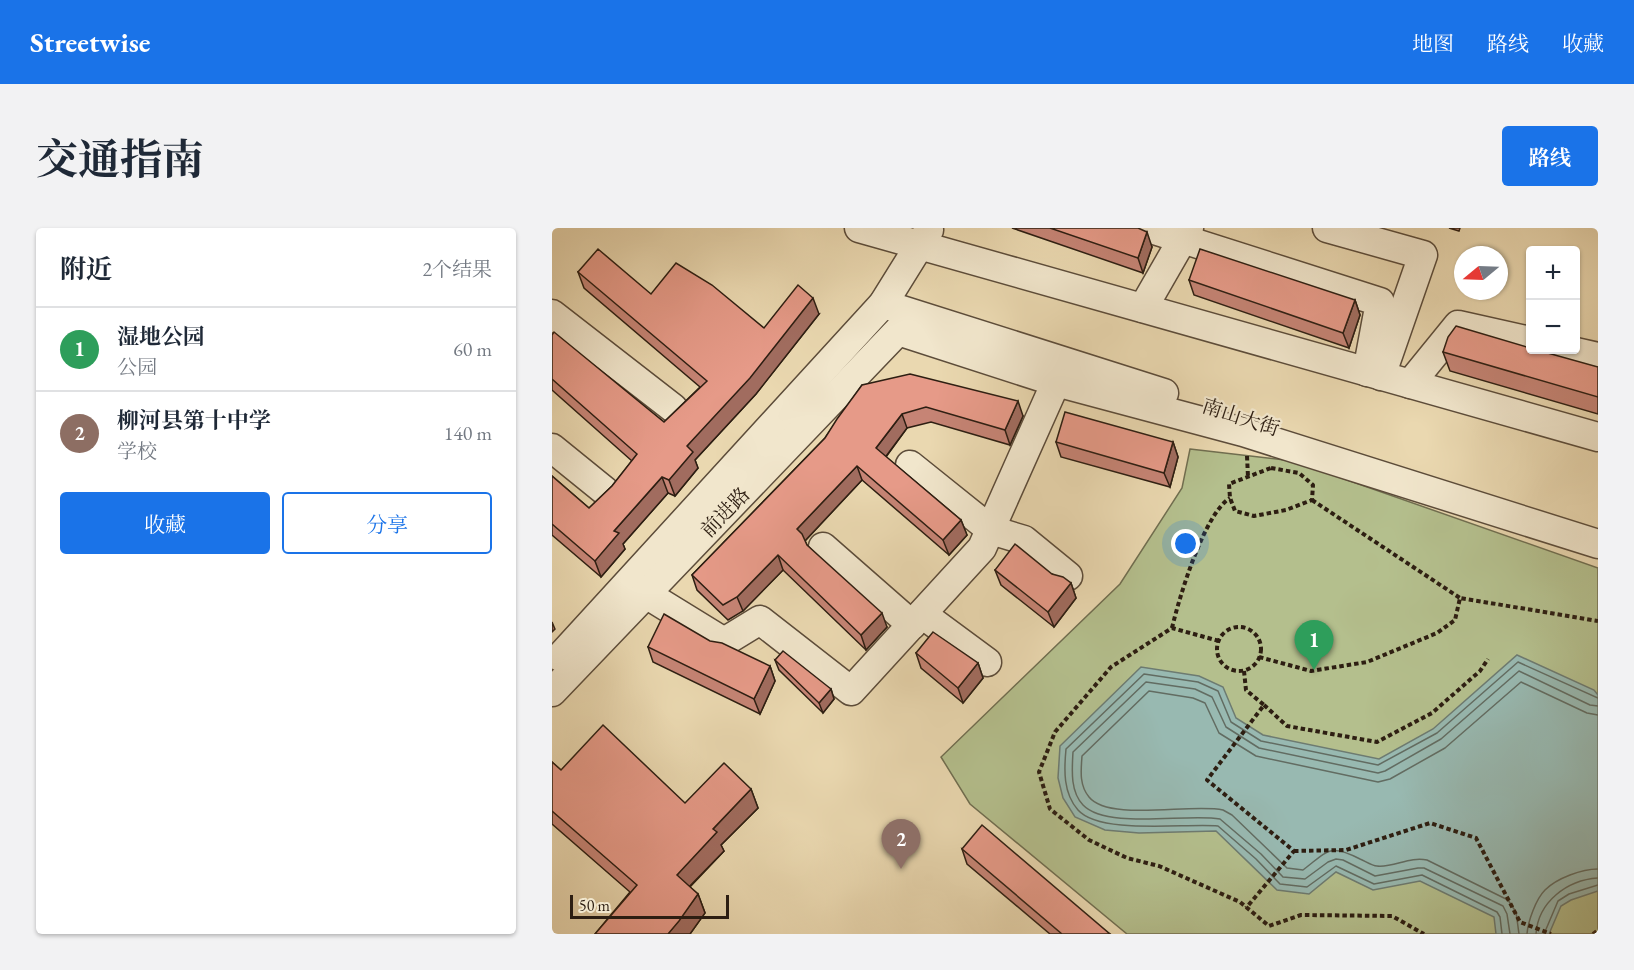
<!DOCTYPE html>
<html lang="zh">
<head>
<meta charset="utf-8">
<style>
	body { margin:0; font-family:"EB Garamond","Noto Serif SC",serif; background:#f2f2f3; color:#1f2937 }
	.controls { position:absolute; right:18px; top:18px; display:grid; overflow:hidden; border-radius:6px; box-shadow:0 2px 4px #0004 }
	.controls button { width:54px; height:54px; display:grid; place-items:center; padding:0; border:0; border-bottom:2px solid #e0e1e3; background:#fff; color:#1f2937; font:30px sans-serif }
	.compass { position:absolute; left:902px; top:18px; width:54px; height:54px; border-radius:50%; background:#fff; box-shadow:0 2px 4px #0004; rotate:251deg }
	.scale { position:absolute; left:18px; bottom:15px; width:159px; box-sizing:border-box; padding-left:6px; border:3px solid #2d1e12; border-top:0; font-size:16px; line-height:21px; white-space:nowrap; color:#2d1e12; -webkit-text-stroke:4px #f1e6cc; paint-order:stroke }
	.you { position:absolute; left:634px; top:316px; width:21px; height:21px; margin:-15px; border:4px solid #fff; border-radius:50%; background:#1a73e8; box-shadow:0 0 0 9px #1a73e833 }
	.badge { display:grid; place-items:center; width:39px; height:39px; border-radius:50%; background:#1a73e8; color:#fff; font-size:20px; font-weight:700 }
	.pin { position:absolute; translate:-50% -50px; filter:drop-shadow(0 2px 3px #0008) }
	.pin::after { content:''; position:absolute; top:32px; width:21px; height:18px; background:inherit; clip-path:polygon(0 0,100% 0,50% 100%) }
	.list { margin:0; padding:0; list-style:none }
	h2 { display:flex; justify-content:space-between; align-items:center; height:78px; margin:0; padding:0 24px; font-size:26px }
	h2 small { font-size:20px; font-weight:400; color:#747a83 }
	.list li { display:grid; grid-template-columns:39px 1fr auto; gap:18px; align-items:center; box-sizing:border-box; height:84px; padding:0 24px; border-top:2px solid #e0e1e3 }
	.list b { display:block; font-size:22px; white-space:nowrap }
	.list p { margin:0; font-size:20px; white-space:nowrap; color:#747a83 }
	.list em { font-size:20px; font-style:normal; color:#747a83 }
	.actions { display:flex; gap:12px; padding:18px 24px }
	.actions a { flex:1; padding:14px 0; border:2px solid #1a73e8; border-radius:6px; text-align:center; font-size:21px; color:#1a73e8 }
	.actions .main { background:#1a73e8; color:#fff }
	.map { position:relative; flex:none; width:1046px; height:706px; overflow:hidden; border-radius:6px }
	header { display:flex; align-items:center; gap:36px; box-sizing:border-box; height:84px; padding:0 30px; background:#1a73e8; color:#fff }
	header strong { font-size:28px }
	nav { display:flex; gap:33px; margin-inline-start:auto; font-size:21px }
	.intro { display:flex; align-items:center; justify-content:space-between; box-sizing:border-box; height:144px; padding:0 36px }
	h1 { margin:0; font-size:42px }
	.button { padding:15px 27px; border-radius:6px; background:#1a73e8; color:#fff; font-size:21px; font-weight:700 }
	main { display:flex; gap:36px; padding:0 36px }
	aside { flex:1; background:#fff; border-radius:6px; box-shadow:0 2px 4px #0004 }
	.map>svg:first-child { display:block }
</style>
</head>
<body>
<header>
<strong>Streetwise</strong>
<nav><a>地图</a><a>路线</a><a>收藏</a></nav>
</header>
<div class="intro"><h1>交通指南</h1><a class="button">路线</a></div>
<main>
<aside>
<h2>附近<small>2个结果</small></h2>
<ul class="list">
<li><span class="badge" style="background:#2e9e5b">1</span><div><b>湿地公园</b><p>公园</p></div><em>60 m</em></li>
<li><span class="badge" style="background:#8d6e63">2</span><div><b>柳河县第十中学</b><p>学校</p></div><em>140 m</em></li>
</ul>
<div class="actions"><a class="main">收藏</a><a>分享</a></div>
</aside>
<div class="map">
<svg width="1046" height="706" viewBox="0 0 1046 706">
	<rect width="100%" height="100%" fill="#ead8b0"/>
	<filter id="stains"><feTurbulence type="fractalNoise" baseFrequency=".00333" numOctaves="4"/><feColorMatrix values="0 0 0 0 .2 0 0 0 0 .09 0 0 0 0 .02 0 0 0 .5 -.17"/></filter>
	<radialGradient id="worn" r=".72"><stop offset=".6" stop-color="#630" stop-opacity="0"/><stop offset="1" stop-color="#630" stop-opacity=".3"/></radialGradient>
	<path fill="#b4bf8d" stroke="#706e50" stroke-width="1.5" d="M638 221 741 233 1046 340V706H575L418 576 389 529 568 356 630 260Z"/>
	<path fill="#98b9b1" stroke="#6d7b71" stroke-width="1.5" d="M965 427 1042 462 1046 467V663L1019 672 1009 678 997 706H944L942 689 868 653 821 662 784 644 757 666 725 662 664 603 587 605 553 602 523 589 511 570 506 550 508 518 589 439 647 448 671 459 684 490 711 507 827 531 881 501Z"/>
	<g fill="none" stroke-linecap="round" stroke-linejoin="round">
		<g stroke="#626c62" stroke-width="1.5">
			<path d="M950 706 948 689 945 684 870 647 822 656 784 638 755 659 728 656 704 631 666 598C634 595 548 607 526 582 511 565 512 542 514 521L592 446 646 454 666 463 679 494 709 513 826 537 885 505 966 434 1046 470"/>
			<path d="M958 706 955 686 951 678 872 640H866L823 648 791 632 784 631 776 634 753 651 731 649 709 626 668 591C635 585 555 602 531 577 518 563 520 542 521 524L594 454 643 461 660 469 674 499 707 520 826 545 833 543 889 511 967 443 1038 477 1046 478"/>
			<path d="M967 706 964 684 956 672 875 632C858 628 841 640 825 638 820 638 813 633 808 631 777 615 776 623 751 642L735 640 680 587 671 582C640 575 557 594 537 569 527 557 529 542 530 528L597 463 641 470 653 475 667 505 704 528 826 554 838 551 893 520 969 454 1035 485 1046 487"/>
			<path d="M975 706C976 693 984 671 993 662 1005 650 1030 641 1046 641"/>
			<path d="M984 706C986 674 1015 652 1046 650"/>
			<path d="M992 706 1006 673 1017 666 1046 657"/>
		</g>
		<g stroke="#5c4c3a" stroke-width="31">
			<g id="minor">
				<path d="M307 0 1046 209"/>
				<path d="M596 0 828 74 815 144"/>
				<path d="M775 0 871 27 829 148"/>
				<path d="M331 76 612 165"/>
				<path d="M591 80 637 0"/>
				<path d="M0 86 121 180"/>
				<path d="M1015 122 1046 129"/>
				<path d="M858 156 906 97 978 113"/>
				<path d="M0 220 53 263"/>
				<path d="M358 237 439 302 472 312 516 348"/>
				<path d="M271 319 360 397"/>
				<path d="M94 366 172 414 208 392 299 463 430 320 504 154"/>
				<path d="M370 386 435 434"/>
				<path d="M8 429 331 76 377 2"/>
				<path d="M0 464 346 103 504 154 691 204 1046 316"/>
			</g>
		</g>
		<g stroke="#2d1e12" stroke-width="4" stroke-dasharray="4.5 3" stroke-linecap="butt">
			<path d="M695 228 696 249"/>
			<path d="M719 240 747 245 761 257 760 272 734 282 702 288 683 283 678 270 677 256Z"/>
			<path d="M760 272 908 370"/>
			<circle cx="687" cy="421" r="22"/>
			<path d="M620 400C627 370 652 286 678 270"/>
			<path d="M667 413 620 400 559 439 503 504 487 544 498 581 537 612 575 630 607 638 688 674 717 698 749 687 840 688 872 706"/>
			<path d="M707 429 759 443 815 434 885 405 903 392 908 370 1046 393"/>
			<path d="M692 443 694 462 712 477 655 552 742 623 694 680"/>
			<path d="M712 477 735 498 825 514 880 485 928 443 936 431"/>
			<path d="M742 623 794 622 878 595 924 610 968 694 999 706"/>
			<path d="M1041 706 1046 702"/>
		</g>
		<use href="#minor" stroke="#f1e6cc" stroke-width="28"/>
	</g>
	<g fill="#c68475" stroke="#2d1e12" stroke-width="1.5">
		<path d="M460 0H586L600 19 591 45Z"/>
		<path d="M897 0H908L907 3Z"/>
		<path d="M26 44 212 100 267 86 204 166 143 232 146 240 123 268 116 265 71 316 73 321 49 349 0 307V248L37 280 60 258 80 233 0 162V107L112 194 148 159 32 60Z"/>
		<path d="M637 52 803 72 808 87 797 120 642 67Z"/>
		<path d="M891 124 1046 139V186L898 143Z"/>
		<path d="M310 157 471 188 458 217 379 194 355 200 334 229 409 292 415 307 397 327 310 252 253 313 255 317 335 399 314 422 231 342 191 383 176 392 145 362 140 347 273 210Z"/>
		<path d="M504 214H621L626 229 618 259 509 229Z"/>
		<path d="M443 342 500 346 519 355 524 370 502 399 449 357Z"/>
		<path d="M96 419 218 438 223 453 208 486 101 434Z"/>
		<path d="M364 425 426 435 431 450 411 475 369 440Z"/>
		<path d="M223 432 279 461 282 471 271 485 227 442Z"/>
		<path d="M0 534 9 542 133 575 199 561 206 580 169 617 172 623 138 659 146 666 153 685 138 706H43L78 664 0 596Z"/>
		<path d="M410 621 558 706H498L415 636Z"/>
	</g>
	<g fill="#a16c5f" stroke="#2d1e12" stroke-width="1.5">
		<path d="M595 4 600 19 591 45 586 30Z"/>
		<path d="M261 70 267 86 204 166 143 232 146 240 123 268 117 252 135 218Z"/>
		<path d="M803 72 808 87 797 120 791 105Z"/>
		<path d="M466 173 471 188 458 217 453 202Z"/>
		<path d="M350 186 355 200 329 235 324 220Z"/>
		<path d="M621 214 626 229 618 259 612 245Z"/>
		<path d="M305 238 310 252 250 316 245 301Z"/>
		<path d="M110 249 116 265 71 316 73 321 49 349 43 333 62 303Z"/>
		<path d="M409 292 415 307 397 327 391 312Z"/>
		<path d="M226 327 231 342 191 383 185 369Z"/>
		<path d="M519 355 524 370 502 399 496 384Z"/>
		<path d="M330 385 335 399 314 422 309 407Z"/>
		<path d="M0 394 3 401 0 404Z"/>
		<path d="M426 435 431 450 411 475 406 460Z"/>
		<path d="M218 438 223 453 208 486 202 471Z"/>
		<path d="M279 461 282 471 271 485 267 475Z"/>
		<path d="M199 561 206 580 169 617 172 623 131 665 125 647 161 601Z"/>
		<path d="M146 666 153 685 138 706H116Z"/>
	</g>
	<g fill="#e69a88" stroke="#2d1e12" stroke-width="1.5">
		<path d="M498 0H586L595 4 586 30Z"/>
		<path d="M46 21 99 66 124 35 160 57 212 100 246 57 261 70 198 150 135 218 141 224 117 252 110 249 62 303 67 305 43 333 0 296V248L37 280 60 258 85 226 0 151V107L2 104 112 194 155 153 26 44Z"/>
		<path d="M648 21 803 72 791 105 637 52Z"/>
		<path d="M904 98 978 120V122H985L1046 139V169L891 124 896 109Z"/>
		<path d="M358 146 466 173 453 202 374 179 350 186 324 220 409 292 391 312 305 238 245 301 250 306 255 317 330 385 309 407 226 327 185 369 171 377 140 347 273 210 285 191 310 157Z"/>
		<path d="M513 184 621 214 612 245 504 214Z"/>
		<path d="M463 316 500 346 511 349 519 355 496 384 443 342Z"/>
		<path d="M112 386 158 413 170 415 218 438 202 471 96 419Z"/>
		<path d="M381 404 426 435 406 460 364 425Z"/>
		<path d="M231 423 279 461 267 475 223 432Z"/>
		<path d="M51 497 133 575 172 535 199 561 161 601 165 604 125 647 146 666 127 693 116 706H43L85 657 0 583V534L9 542Z"/>
		<path d="M430 597 558 706H510L410 621Z"/>
	</g>
	<g text-anchor="middle" dominant-baseline="central" stroke-width="4.5" stroke-linejoin="round" paint-order="stroke">
		<g font-size="20" fill="#2d1e12" stroke="#f1e6cc">
			<text transform="translate(689 189) rotate(18)">南山大街</text>
			<text transform="translate(173 284) rotate(-46)">前进路</text>
		</g>
	</g>
	<rect width="100%" height="100%" filter="url(#stains)"/>
	<rect width="100%" height="100%" fill="url(#worn)"/>
</svg>
<div class="controls">
<button>+</button>
<button>−</button>
</div>
<svg class="compass" viewBox="-18 -18 36 36"><path d="M0-13l5 13h-10z" fill="#e53935"/><path d="M0 13l5-13h-10z" fill="#747a83"/></svg>
<div class="scale">50 m</div>
<div class="you"></div>
<div class="pin badge" style="left:762px;top:442px;background:#2e9e5b">1</div>
<div class="pin badge" style="left:349px;top:641px;background:#8d6e63">2</div>
</div>
</main>
</body>
</html>
